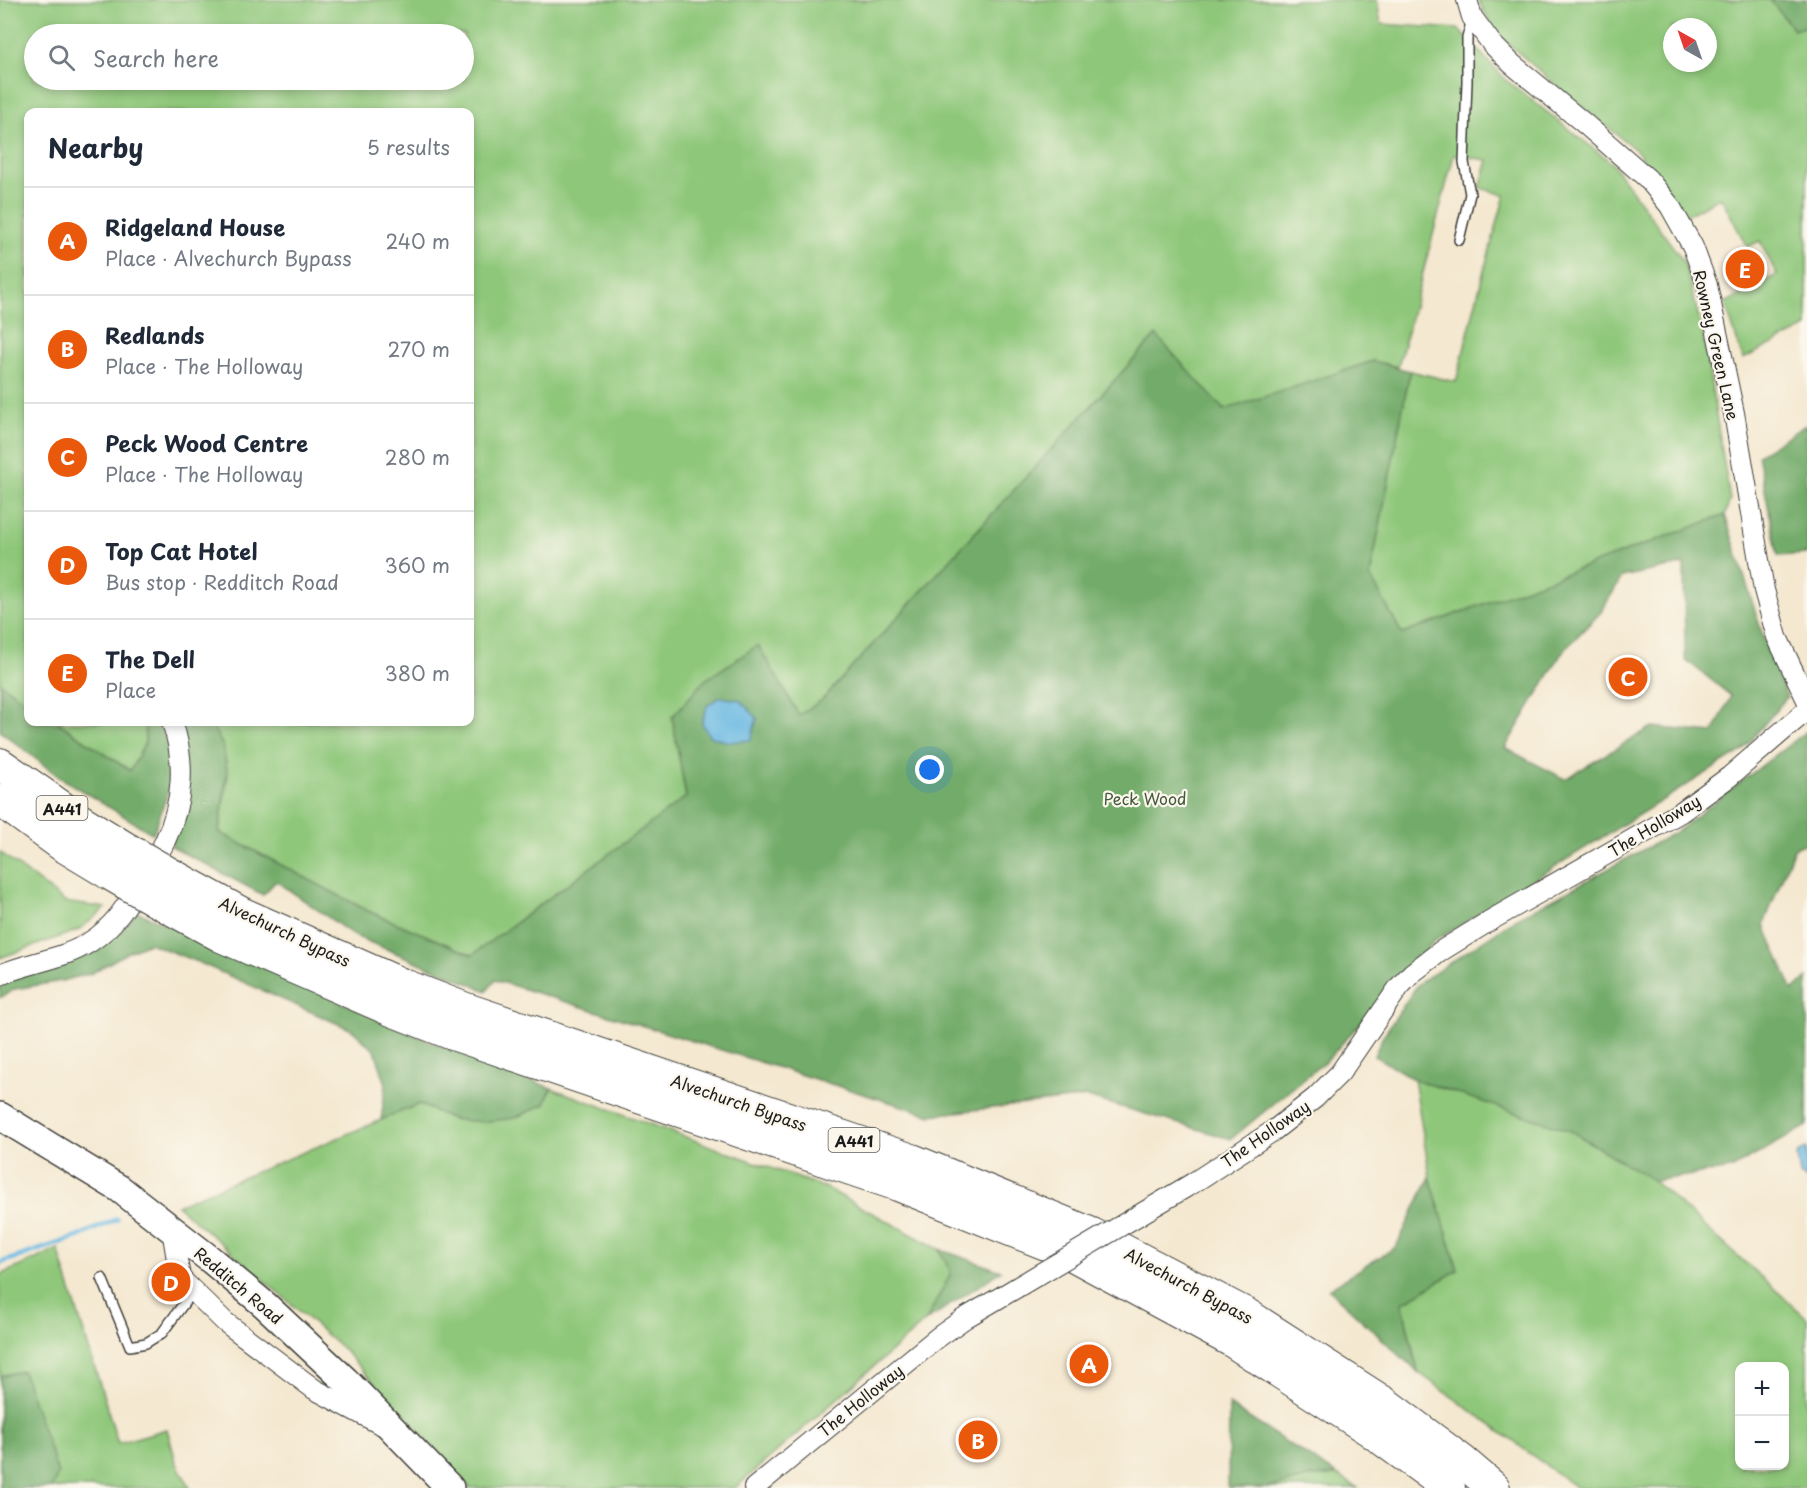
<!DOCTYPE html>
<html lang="en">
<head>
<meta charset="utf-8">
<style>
	body { margin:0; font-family:"Playpen Sans",sans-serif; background:#f2f2f3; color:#1f2937 }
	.controls { position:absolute; right:18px; bottom:18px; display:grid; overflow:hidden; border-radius:12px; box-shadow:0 3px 9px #0003 }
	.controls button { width:54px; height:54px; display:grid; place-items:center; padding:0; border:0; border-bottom:2px solid #e0e1e3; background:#fff; color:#1f2937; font:30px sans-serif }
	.compass { position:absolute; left:1663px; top:18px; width:54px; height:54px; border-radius:50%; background:#fff; box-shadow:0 3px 9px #0003; rotate:320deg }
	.you { position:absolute; left:930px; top:770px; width:21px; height:21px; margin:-15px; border:4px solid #fff; border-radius:50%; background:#1a73e8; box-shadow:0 0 0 9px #1a73e833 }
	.badge { display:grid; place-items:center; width:39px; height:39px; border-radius:50%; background:#ea580c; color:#fff; font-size:20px; font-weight:700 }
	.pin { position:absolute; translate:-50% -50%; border:3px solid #fff; box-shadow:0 2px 6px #0006 }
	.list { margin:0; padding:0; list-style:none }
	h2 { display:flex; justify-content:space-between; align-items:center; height:78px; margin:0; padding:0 24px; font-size:26px }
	h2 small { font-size:20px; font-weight:400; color:#747a83 }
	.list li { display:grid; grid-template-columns:39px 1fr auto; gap:18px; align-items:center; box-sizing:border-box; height:108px; padding:0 24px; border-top:2px solid #e0e1e3 }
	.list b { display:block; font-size:22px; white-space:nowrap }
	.list p { margin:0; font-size:20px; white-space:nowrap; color:#747a83 }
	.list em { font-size:20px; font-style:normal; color:#747a83 }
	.icon { flex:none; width:33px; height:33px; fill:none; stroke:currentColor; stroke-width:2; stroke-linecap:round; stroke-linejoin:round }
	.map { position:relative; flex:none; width:1807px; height:1488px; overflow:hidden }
	.search { position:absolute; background:#fff; box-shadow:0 3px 9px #0003; left:24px; top:24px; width:450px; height:66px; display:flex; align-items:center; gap:15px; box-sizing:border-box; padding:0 21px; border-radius:33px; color:#747a83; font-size:22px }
	.panel { position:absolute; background:#fff; box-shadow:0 3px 9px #0003; left:24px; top:108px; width:450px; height:618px; border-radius:12px }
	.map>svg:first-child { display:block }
</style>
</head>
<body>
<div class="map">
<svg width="1807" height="1488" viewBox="0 0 1807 1488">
	<rect width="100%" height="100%" fill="#fbf7ec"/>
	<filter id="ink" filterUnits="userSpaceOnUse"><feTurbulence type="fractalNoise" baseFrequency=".0167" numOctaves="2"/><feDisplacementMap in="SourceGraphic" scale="12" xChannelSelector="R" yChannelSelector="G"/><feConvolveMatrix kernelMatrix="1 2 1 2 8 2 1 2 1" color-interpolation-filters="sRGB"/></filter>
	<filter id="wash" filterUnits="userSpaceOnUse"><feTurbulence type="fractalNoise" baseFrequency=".008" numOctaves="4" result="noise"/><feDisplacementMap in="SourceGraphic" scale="24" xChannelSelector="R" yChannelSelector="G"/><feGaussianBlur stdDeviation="1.35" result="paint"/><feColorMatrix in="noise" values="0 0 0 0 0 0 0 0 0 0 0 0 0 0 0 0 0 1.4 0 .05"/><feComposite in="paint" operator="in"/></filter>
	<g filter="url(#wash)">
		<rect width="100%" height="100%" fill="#f4e8d0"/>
		<g fill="#8fc77a" stroke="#56724b" stroke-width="1.5" fill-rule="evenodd">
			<path d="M0 0H1377L1381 24 1458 29 1506 80 1612 163 1684 262 1702 329 1730 500 1725 515 1402 634 1370 576 1410 371 1456 382 1482 278 1505 195 1480 188 1488 160 1454 155 1398 367 1373 361 1224 411 1155 336 822 700 800 715 672 717 686 797 472 955 368 911 219 832 228 775 223 746 210 722H470V112H28V703L0 683ZM34 34H464V80H34Z"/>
			<path d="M1478 0H1770L1794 30 1807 26V327L1743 359 1725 303 1777 275 1760 241 1747 247 1721 197 1685 216 1637 151 1558 87 1496 33ZM1672 27H1708V63H1672Z"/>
			<path d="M57 722H145V743L131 771Z"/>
			<path d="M0 852 65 902 106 908 79 930 0 958Z"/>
			<path d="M1414 1079 1571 1131 1654 1181 1807 1318V1488H1577L1418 1372 1402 1303 1458 1270 1430 1177ZM1740 1366H1784V1466H1740Z"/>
			<path d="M551 1088 826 1188 939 1249 951 1273 926 1321 735 1488H470L344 1350 177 1205 419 1104 452 1119 515 1118 545 1104Z"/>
			<path d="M58 1249 118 1443 167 1429 176 1462 190 1488H52L58 1473 22 1371 0 1376V1275Z"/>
			<path d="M1337 1475 1358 1488H1267L1312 1477Z"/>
		</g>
		<g fill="#73ac6a" stroke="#486443" stroke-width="1.5" fill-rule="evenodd">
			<path d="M1770 0H1807V26L1794 30Z"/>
			<path d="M1156 335 1224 410 1373 361 1410 371 1370 576 1402 634 1725 515 1767 649 1787 697 1742 751 1433 942 1329 1058 1231 1139 1087 1097 931 1115 495 980 487 991 355 936 276 881 263 895 171 846 179 722H210L223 746 227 770 219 832 368 911 472 955 686 797 672 717 705 680 758 645 799 715 822 700ZM1684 564 1685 659 1731 696 1713 733 1652 727 1565 779 1505 748 1563 651 1601 612 1622 577Z"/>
			<path d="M1807 424V554L1778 556 1758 455Z"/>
			<path d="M0 683 28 703V722H57L130 771 145 743V722H159L168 748 171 784 153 834 59 777 0 731Z"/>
			<path d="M1807 731V843L1794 848 1764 924 1793 991 1807 978V1126L1731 1169 1654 1181 1571 1131 1414 1079 1374 1056 1383 1036 1418 984 1514 920 1674 833Z"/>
			<path d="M138 912 429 1041 551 1088 545 1104 515 1118 482 1122 452 1119 419 1104 381 1120 386 1084 375 1051 352 1030 200 963 149 943 128 952 92 973 62 981 15 989 0 998V984C18 974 34 974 53 968 88 958 115 939 138 912Z"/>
			<path d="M1430 1177 1458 1270 1402 1303 1418 1372 1328 1289 1396 1247Z"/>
			<path d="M939 1249 1001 1271 926 1321 951 1273Z"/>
			<path d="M23 1371 58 1474 52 1488H0V1376Z"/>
			<path d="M1229 1405 1337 1475 1312 1477 1267 1488H1228Z"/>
		</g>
		<g fill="#67b8e2" stroke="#426a7f" stroke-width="1.5">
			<path d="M720 697 740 700 757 718 751 740 729 742 709 736 702 723 707 706Z"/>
			<path d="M1807 1148V1180L1800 1175 1797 1155Z"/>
		</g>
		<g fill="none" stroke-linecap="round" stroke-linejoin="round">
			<path stroke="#67b8e2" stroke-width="5" d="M0 1263 77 1237 117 1219"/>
		</g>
	</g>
	<g filter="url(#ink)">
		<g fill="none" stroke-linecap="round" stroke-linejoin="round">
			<g stroke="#3c3b37" stroke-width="12">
				<g id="service">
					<path d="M1459 240 1470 194 1464 162 1467 82V38L1472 19"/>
					<path d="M102 1278 130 1346 146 1343 162 1333 193 1291"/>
				</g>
			</g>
			<g stroke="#3c3b37" stroke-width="22">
				<g id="minor">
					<path d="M1467 0 1472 17 1492 44 1512 64 1585 124 1648 179 1670 206 1693 247 1707 285 1734 413 1764 590 1777 637 1807 700"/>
					<path d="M0 975C29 962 62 960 90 942 114 927 128 904 142 880 149 867 159 855 165 841 183 803 186 761 172 722"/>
					<path d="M1193 1183 1273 1131 1315 1098 1340 1073 1399 987 1412 973 1441 951 1491 920 1681 812 1729 777 1807 710"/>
					<path d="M172 1229 180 1278 225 1322 314 1389 380 1424"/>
					<path d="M754 1488 937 1338 965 1318 1016 1288"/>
				</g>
			</g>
			<g stroke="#3c3b37" stroke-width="30">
				<path id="secondary" d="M0 1116 120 1189 211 1260 265 1305 345 1380 450 1488"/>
			</g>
			<g stroke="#3c3b37" stroke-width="34">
				<g id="trunk">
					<path d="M0 764 80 820 127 849"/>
					<path d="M0 800 62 845 110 874"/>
					<path d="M172 875 241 913 401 984 466 1009 912 1160 1092 1234 1246 1314 1386 1404 1461 1460 1494 1488"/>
					<path d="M155 900 221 936 389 1009 450 1033 898 1185 1071 1254 1232 1341 1371 1431 1449 1488"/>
				</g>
			</g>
			<use href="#service" stroke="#fff" stroke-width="9"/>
			<use href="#minor" stroke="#fff" stroke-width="20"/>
			<use href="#secondary" stroke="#fff" stroke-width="27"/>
			<use href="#trunk" stroke="#fff" stroke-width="32"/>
			<g stroke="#3c3b37" stroke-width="22" stroke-linecap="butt">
				<path id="minor-bridge" d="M1016 1288 1193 1183"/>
			</g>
			<g stroke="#3c3b37" stroke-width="34" stroke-linecap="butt">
				<g id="trunk-bridge">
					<path d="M127 849 172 875"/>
					<path d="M110 874 155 900"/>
				</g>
			</g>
			<use href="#minor-bridge" stroke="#fff" stroke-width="20"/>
			<use href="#trunk-bridge" stroke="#fff" stroke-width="32"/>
		</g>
	</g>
	<g text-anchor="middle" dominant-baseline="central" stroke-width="4.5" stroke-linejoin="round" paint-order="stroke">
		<g fill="#fbf7ec" stroke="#5f5e5a" stroke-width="1.5">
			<rect x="36.5" y="796" width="51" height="24" rx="4.5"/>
			<rect x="828.5" y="1128" width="51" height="24" rx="4.5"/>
		</g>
		<g font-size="15" font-weight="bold" fill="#1c1c1c">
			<text x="62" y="808">A441</text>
			<text x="854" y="1140">A441</text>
		</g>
		<g font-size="16" fill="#1c1c1c" stroke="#fbf7ec">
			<text transform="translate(1717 345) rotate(77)">Rowney Green Lane</text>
			<text transform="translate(1654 825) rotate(-31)">The Holloway</text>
			<text transform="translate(285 931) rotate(25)">Alvechurch Bypass</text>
			<text transform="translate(739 1102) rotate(19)">Alvechurch Bypass</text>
			<text transform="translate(1265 1133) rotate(-35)">The Holloway</text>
			<text transform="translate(239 1285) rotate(40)">Redditch Road</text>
			<text transform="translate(1189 1285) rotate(28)">Alvechurch Bypass</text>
			<text transform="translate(860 1400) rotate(-39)">The Holloway</text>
		</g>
		<g font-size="16" fill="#44583d" stroke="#fbf7ec">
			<text x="1145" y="798">Peck Wood</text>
		</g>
	</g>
</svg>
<div class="controls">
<button>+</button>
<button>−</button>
</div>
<svg class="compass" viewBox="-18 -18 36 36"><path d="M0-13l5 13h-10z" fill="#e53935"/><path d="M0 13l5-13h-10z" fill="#747a83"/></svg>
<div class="you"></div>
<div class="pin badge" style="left:1089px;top:1364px">A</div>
<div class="pin badge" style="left:978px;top:1440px">B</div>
<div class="pin badge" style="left:1628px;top:677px">C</div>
<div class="pin badge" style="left:171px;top:1282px">D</div>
<div class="pin badge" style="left:1745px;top:269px">E</div>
<div class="search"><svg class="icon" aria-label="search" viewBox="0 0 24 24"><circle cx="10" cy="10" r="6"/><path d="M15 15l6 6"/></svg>Search here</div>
<section class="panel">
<h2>Nearby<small>5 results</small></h2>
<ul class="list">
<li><span class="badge">A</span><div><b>Ridgeland House</b><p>Place · Alvechurch Bypass</p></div><em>240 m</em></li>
<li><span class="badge">B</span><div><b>Redlands</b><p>Place · The Holloway</p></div><em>270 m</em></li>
<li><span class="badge">C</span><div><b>Peck Wood Centre</b><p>Place · The Holloway</p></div><em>280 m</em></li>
<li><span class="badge">D</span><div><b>Top Cat Hotel</b><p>Bus stop · Redditch Road</p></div><em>360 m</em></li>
<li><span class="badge">E</span><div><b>The Dell</b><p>Place</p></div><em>380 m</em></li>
</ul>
</section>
</div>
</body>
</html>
